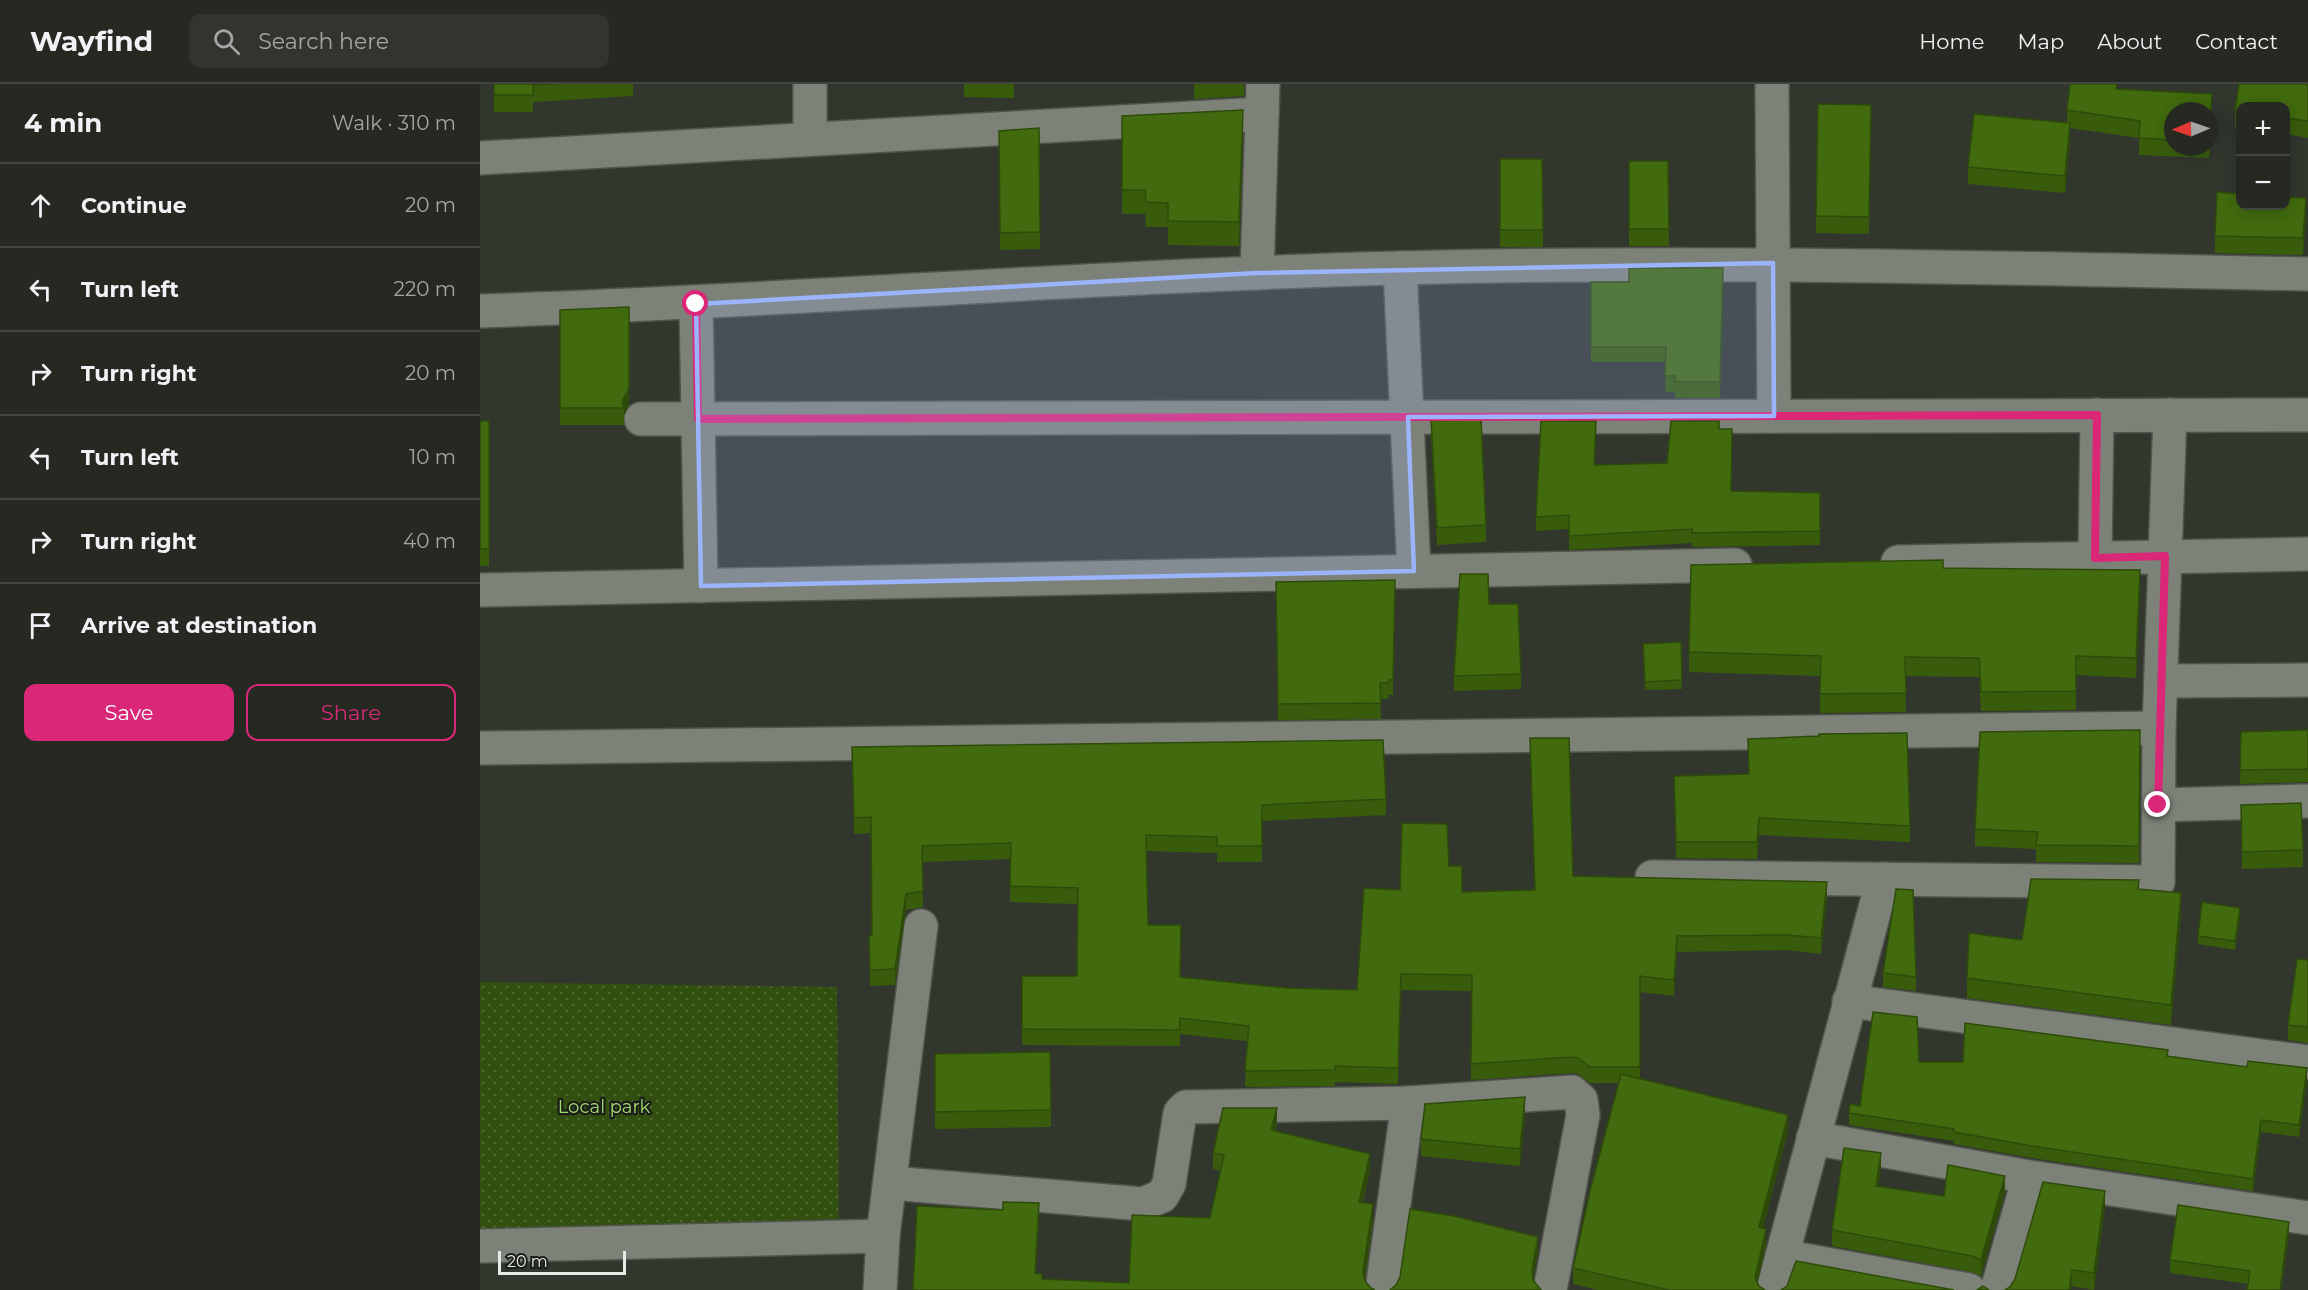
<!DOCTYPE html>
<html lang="en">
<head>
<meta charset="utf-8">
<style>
	body { margin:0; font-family:Montserrat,sans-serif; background:#32352f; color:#f1f3f6 }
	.controls { position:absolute; right:18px; top:18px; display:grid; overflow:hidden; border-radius:12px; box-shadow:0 3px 15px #0003 }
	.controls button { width:54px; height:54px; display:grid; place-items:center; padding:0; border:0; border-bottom:2px solid #424540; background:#262922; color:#f1f3f6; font:30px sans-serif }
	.compass { position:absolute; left:1684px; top:18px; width:54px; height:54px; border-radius:50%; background:#262922; box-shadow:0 3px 15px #0003; rotate:268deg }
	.scale { position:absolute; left:18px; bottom:15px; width:128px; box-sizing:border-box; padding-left:6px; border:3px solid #e8ebe5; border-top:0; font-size:16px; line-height:21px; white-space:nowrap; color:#e8ebe5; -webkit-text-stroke:4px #1b1e19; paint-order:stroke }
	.stop { position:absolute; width:18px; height:18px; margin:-14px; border:4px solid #db2777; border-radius:50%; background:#fff }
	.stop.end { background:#db2777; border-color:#fff; box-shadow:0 2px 6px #0008 }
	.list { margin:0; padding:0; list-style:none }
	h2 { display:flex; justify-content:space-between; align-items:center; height:78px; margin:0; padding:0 24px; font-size:26px }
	h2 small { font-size:20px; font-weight:400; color:#a4a6a5 }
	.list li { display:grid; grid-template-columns:39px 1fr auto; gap:18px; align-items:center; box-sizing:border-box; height:84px; padding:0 24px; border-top:2px solid #424540 }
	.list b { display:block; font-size:22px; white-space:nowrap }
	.list em { font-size:20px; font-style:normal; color:#a4a6a5 }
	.actions { display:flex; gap:12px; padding:18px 24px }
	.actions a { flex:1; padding:14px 0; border:2px solid #db2777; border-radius:12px; text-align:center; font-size:21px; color:#db2777 }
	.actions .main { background:#db2777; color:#fff }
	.icon { flex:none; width:33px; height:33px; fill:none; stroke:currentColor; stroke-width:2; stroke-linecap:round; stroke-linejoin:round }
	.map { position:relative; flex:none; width:1828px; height:1206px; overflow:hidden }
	header { display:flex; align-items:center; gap:36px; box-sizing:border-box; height:84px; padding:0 30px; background:#262922; border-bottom:2px solid #424540 }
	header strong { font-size:28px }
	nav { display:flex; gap:33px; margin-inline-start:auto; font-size:21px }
	.search { width:420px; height:54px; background:#32352f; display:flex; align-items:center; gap:15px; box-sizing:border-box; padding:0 21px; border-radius:12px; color:#a4a6a5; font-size:22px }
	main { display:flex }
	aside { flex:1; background:#262922 }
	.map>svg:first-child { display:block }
</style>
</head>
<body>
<header>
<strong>Wayfind</strong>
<div class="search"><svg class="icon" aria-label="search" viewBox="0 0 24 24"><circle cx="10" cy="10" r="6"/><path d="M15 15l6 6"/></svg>Search here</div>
<nav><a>Home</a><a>Map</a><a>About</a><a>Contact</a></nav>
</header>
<main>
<aside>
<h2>4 min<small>Walk · 310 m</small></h2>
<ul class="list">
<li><svg class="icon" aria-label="ahead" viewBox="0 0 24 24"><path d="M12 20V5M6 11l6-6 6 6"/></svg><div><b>Continue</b></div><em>20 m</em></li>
<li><svg class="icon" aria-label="left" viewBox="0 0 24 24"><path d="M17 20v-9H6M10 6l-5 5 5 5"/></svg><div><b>Turn left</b></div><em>220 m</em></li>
<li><svg class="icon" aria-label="right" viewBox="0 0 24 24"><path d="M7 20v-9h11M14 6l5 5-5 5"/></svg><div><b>Turn right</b></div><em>20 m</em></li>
<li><svg class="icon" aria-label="left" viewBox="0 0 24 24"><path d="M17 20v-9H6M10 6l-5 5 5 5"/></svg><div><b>Turn left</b></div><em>10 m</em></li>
<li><svg class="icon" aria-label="right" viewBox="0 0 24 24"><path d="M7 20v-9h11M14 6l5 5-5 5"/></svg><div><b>Turn right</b></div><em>40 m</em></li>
<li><svg class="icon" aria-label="arrive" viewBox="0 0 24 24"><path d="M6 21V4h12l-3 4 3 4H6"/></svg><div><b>Arrive at destination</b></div></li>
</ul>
<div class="actions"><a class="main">Save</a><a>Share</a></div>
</aside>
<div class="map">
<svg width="1828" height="1206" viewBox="0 0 1828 1206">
	<defs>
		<pattern id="park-dots" width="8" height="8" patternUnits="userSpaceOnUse" patternTransform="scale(1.5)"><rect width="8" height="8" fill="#314f0e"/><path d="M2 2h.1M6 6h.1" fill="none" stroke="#4f6831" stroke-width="1.8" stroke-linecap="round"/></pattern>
	</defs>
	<rect width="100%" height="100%" fill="#32372e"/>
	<path fill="url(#park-dots)" d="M0 898 357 903 359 1142 0 1149Z"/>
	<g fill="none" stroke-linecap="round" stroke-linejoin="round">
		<g stroke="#50544c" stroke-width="36">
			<g id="minor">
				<path d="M1292 0 1294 332"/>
				<path d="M330 55V0"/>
				<path d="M0 74 782 30"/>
				<path d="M920 184 934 487"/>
				<path d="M777 189 783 0"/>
				<path d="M216 220 221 502"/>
				<path d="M0 227C306 217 612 192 918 184 1222 176 1525 184 1828 190"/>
				<path d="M161 335 1828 331"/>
				<path d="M1615 474 1617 331"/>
				<path d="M1418 478 1828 470"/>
				<path d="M0 506 1255 481"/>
				<path d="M1681 597 1828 596"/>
				<path d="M0 664 1679 644"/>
				<path d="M1678 721 1828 717"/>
				<path d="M1172 793 1678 798 1679 644 1690 331"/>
				<path d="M1369 917 1828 978"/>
				<path d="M1333 1054 1549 1093 1828 1134"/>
				<path d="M411 1099 663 1120 682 1112 689 1100 700 1029 706 1023 928 1019 1092 1008 1101 1016 1103 1031 1070 1206"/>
				<path d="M0 1162 403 1152"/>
				<path d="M1302 1172 1489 1206"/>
				<path d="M400 1206 403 1152 441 842"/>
				<path d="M902 1206 928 1019"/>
				<path d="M1293 1206 1403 795"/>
				<path d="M1517 1206 1549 1093"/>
			</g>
		</g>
		<use href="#minor" stroke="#7c8277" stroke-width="33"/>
	</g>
	<g fill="#385c0c" fill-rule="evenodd">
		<path d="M14 0H153V12L53 18V28H14Z"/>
		<path d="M484 0H534V14L484 13Z"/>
		<path d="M714 0H764V12L714 15Z"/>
		<path d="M1759 0H1828V54L1806 50V22H1761V44L1755 43V26Z"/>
		<path d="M1639 5 1732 27 1729 74 1659 71V54L1590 44V56L1585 109 1488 100V83L1587 38V26ZM1693 27H1729V63H1693Z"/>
		<path d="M1391 21 1389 150 1336 149V132Z"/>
		<path d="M642 32 763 50 759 162 688 161V143H666L665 130H642Z"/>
		<path d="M559 44 560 165 520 166 519 47Z"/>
		<path d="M1020 75H1062L1063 163H1020Z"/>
		<path d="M1149 77H1188L1189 162H1149Z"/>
		<path d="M1826 131 1823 171 1735 169V152Z"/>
		<path d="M1111 198 1243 200 1240 314H1195V308H1185L1186 278H1111Z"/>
		<path d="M80 226 149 322 144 331V341H80Z"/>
		<path d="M951 335 1006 441V458L957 461 951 352Z"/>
		<rect x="0" y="337" width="9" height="145"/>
		<path d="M1239 345 1251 407 1340 409V461L1212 463V459L1089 466V445L1056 447V433L1116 351 1115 381 1187 379Z"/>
		<path d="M1463 484 1660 505 1656 594 1596 591V626L1501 627 1499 593 1425 592 1426 628 1340 629V592L1209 588V568Z"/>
		<path d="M915 496 913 611H909L908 615H900L901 635 798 636 796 498Z"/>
		<path d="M1201 558 1202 605 1165 606 1163 560Z"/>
		<path d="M1041 590V605L974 607V592Z"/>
		<path d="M1660 646 1659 779 1556 778V765L1495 762V745Z"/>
		<path d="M1828 646V698L1760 700 1761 648Z"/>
		<path d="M1050 654 1093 792 1347 813 1341 870 1307 866 1197 868 1194 912 1160 908V995L1308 1047 1283 1144 1286 1161 1277 1199 1279 1202 1285 1206H1118L1093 1200V1184L1139 999H1110L1098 990 1091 989 991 996 992 907 921 906 918 1000 855 998V1002L765 1003 767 957 700 950V962L542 961V892H597V820L530 818 531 775 442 778 443 823 426 826 415 901 390 902 389 852 392 851 391 749 374 750 372 663 906 715V731L782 737V778H737V769L666 767 668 841 701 893 807 904 877 906 920 806 969 782 982 808 1055 806Z"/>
		<path d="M1268 655 1430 742V758L1279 751 1277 775 1196 774 1194 692 1269 690Z"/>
		<path d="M1761 721 1823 766V783L1762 785Z"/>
		<path d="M1659 805 1701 829 1691 941 1487 914V894L1542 856Z"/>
		<path d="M1760 833 1755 866 1718 860V852Z"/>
		<path d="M1828 876V959L1808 956V941Z"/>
		<path d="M1403 889 1436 893V907L1403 903Z"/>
		<path d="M570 968 571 1043 455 1045V970Z"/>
		<path d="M1688 972 1827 996 1819 1053 1781 1048 1773 1107 1552 1074 1474 1060V1057L1369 1041V1029L1439 978H1483Z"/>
		<path d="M1045 1030 1040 1082 941 1072V1055Z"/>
		<path d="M797 1040 795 1047 890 1086 883 1118 893 1136 885 1195V1197L891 1204 433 1206 559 1136 556 1189 562 1195 649 1199 730 1134 741 1087 733 1085V1069Z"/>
		<path d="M1401 1085 1398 1102 1464 1112 1525 1108 1501 1192 1492 1188 1352 1162V1146Z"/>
		<path d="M1625 1123 1614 1206 1592 1202 1530 1203Z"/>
		<path d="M1809 1151 1801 1206H1767L1768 1200 1690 1189V1176Z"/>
	</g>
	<g fill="#2e4b0a">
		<path d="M1732 10V27L1729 74V57Z"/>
		<path d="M763 26V50L759 162V138Z"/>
		<path d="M1590 39V56L1585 109V92Z"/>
		<path d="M1826 114V131L1823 171V154Z"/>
		<path d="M149 305V322L144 331V324L142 317Z"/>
		<path d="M1660 486V505L1656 594V574Z"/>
		<path d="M1279 734V751L1277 775V758Z"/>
		<path d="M1347 798V813L1341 870V854Z"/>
		<path d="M1701 809V829L1691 941V921Z"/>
		<path d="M426 810V826L415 901V885Z"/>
		<path d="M1760 824V833L1755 866V857Z"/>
		<path d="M1197 852V868L1194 912V896Z"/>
		<path d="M921 890V906L918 1000V984Z"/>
		<path d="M1827 984V996L1819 1053V1041Z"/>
		<path d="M1045 1013V1030L1040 1082V1065Z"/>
		<path d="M797 1024V1040L791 1063V1046Z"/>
		<path d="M1308 1031V1047L1279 1159V1143Z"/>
		<path d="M1781 1036V1048L1773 1107V1095Z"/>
		<path d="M1401 1069V1085L1396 1118V1102Z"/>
		<path d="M890 1070V1086L879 1134V1118Z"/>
		<path d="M1525 1092V1108L1501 1192V1176Z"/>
		<path d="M1625 1107V1123L1614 1206V1189Z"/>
		<path d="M559 1119V1136L555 1206V1189Z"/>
		<path d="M893 1120V1136L883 1204V1187Z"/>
		<path d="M1809 1138V1151L1801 1206H1800Z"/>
		<path d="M1286 1145V1161L1276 1206 1275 1194Z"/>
		<path d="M1058 1153V1169L1052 1203V1186Z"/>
		<path d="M1592 1186V1202L1591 1206H1589Z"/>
	</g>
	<g fill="#416b0e" stroke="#2e4b0a" stroke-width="1.5">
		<path d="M14 0H76L53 1V11H14Z"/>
		<path d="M1590 0H1637L1636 5 1732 10 1729 57V27H1693V56L1659 54 1660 37 1587 26Z"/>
		<path d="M1759 0H1828V37L1806 34V22H1761V27L1755 26Z"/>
		<path d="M1338 20 1391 21 1389 133 1336 132Z"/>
		<path d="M763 26 759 138 688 137V119L666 118 665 106H642V32Z"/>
		<path d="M1494 30 1590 39 1585 92 1488 83Z"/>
		<path d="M559 44 560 148 520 149 519 47Z"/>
		<path d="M1020 75H1062L1063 146H1020Z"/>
		<path d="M1149 77H1188L1189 145H1149Z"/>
		<path d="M1737 108 1761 110V122H1806V113L1826 114 1823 154 1735 152Z"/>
		<path d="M1149 184H1243L1240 298H1195V292H1185L1186 263H1111V198H1149Z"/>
		<path d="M149 223V305L142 317 144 324H80V226Z"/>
		<path d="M951 335H1001L1006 441 957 444Z"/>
		<rect x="0" y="337" width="9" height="128"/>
		<path d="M1061 337H1116L1114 381 1187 379 1191 337H1239V345H1252L1251 407 1340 409V447L1212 449V445L1089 452V431L1056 433Z"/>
		<path d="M1463 476V484L1660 486 1656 574 1596 572V607L1501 608 1499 574 1425 573 1426 609 1340 610 1341 572 1209 568 1211 481Z"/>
		<path d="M980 490H1008L1009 520H1038L1041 590 974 592Z"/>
		<path d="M915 496 913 596H909L908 599H900L901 619 798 620 796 498Z"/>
		<path d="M1201 558 1202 596 1165 598 1163 560Z"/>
		<path d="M1660 646 1659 762 1556 761 1558 748 1495 745 1500 648Z"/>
		<path d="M1828 646V685L1760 686 1761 648Z"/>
		<path d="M1427 649 1430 742 1279 734 1277 758H1196L1194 692 1269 690 1268 655 1339 652V650Z"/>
		<path d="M1050 654H1089L1093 792 1347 798 1341 854 1307 851 1197 852 1194 896 1160 892V983H1110L1098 974 1091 973 991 980 992 891 921 890 918 984 855 982V986L765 987 769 942 700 934V946L542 945V892H597L598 804 530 802 531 759 442 762 443 807 426 810 415 885 390 886 389 852 392 851 391 733 374 734 372 663 903 656 906 715 782 721V762H737V753L666 751 668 841H701L700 893 807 904 877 906 884 804 920 806 922 739 967 740 969 782H982V808L1055 806Z"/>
		<path d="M1821 719 1823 766 1762 768 1761 721Z"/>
		<path d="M1551 795 1659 796 1658 805 1701 809 1691 921 1487 894 1489 849 1542 856Z"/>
		<path d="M1416 805 1433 806 1436 893 1403 889Z"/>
		<path d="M1722 818 1760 824 1755 857 1718 852Z"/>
		<path d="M1817 875 1828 876V943L1808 941Z"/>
		<path d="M1393 928 1437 933 1439 978H1483L1485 939 1688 966 1687 972 1767 983 1768 977 1827 984 1819 1041 1781 1036 1773 1095 1552 1062 1474 1048V1045L1369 1029 1370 1020 1380 1022Z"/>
		<path d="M570 968 571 1026 455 1028V970Z"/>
		<path d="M1141 990 1308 1031 1279 1143 1286 1145 1275 1194 1279 1202 1285 1206H1189L1093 1184 1111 1103Z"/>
		<path d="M1045 1013 1040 1065 941 1055 945 1020Z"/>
		<path d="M743 1024H797L791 1046 890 1070 879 1118 893 1120 883 1187 885 1197 891 1204 895 1206H433L437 1122 523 1126V1118L559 1119 555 1189 562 1190V1195L649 1199 652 1131 730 1134 744 1071 733 1069Z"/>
		<path d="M1364 1064 1401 1069 1396 1102 1464 1112 1468 1081 1525 1092 1501 1176 1492 1172 1352 1146Z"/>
		<path d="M1563 1098 1625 1107 1614 1189 1592 1186 1589 1206H1525L1530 1203 1535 1195Z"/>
		<path d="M1698 1121 1809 1138 1800 1206H1767L1770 1187 1690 1176Z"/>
		<path d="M930 1125 974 1132 1058 1153 1052 1186 1053 1196 1061 1206H910L916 1201 920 1193Z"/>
		<path d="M1316 1177 1474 1206H1301L1307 1202Z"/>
		<path d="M1503 1202 1509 1206H1497Z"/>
	</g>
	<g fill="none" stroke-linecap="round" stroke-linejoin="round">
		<path stroke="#db2777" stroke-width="8" d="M216 220 218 335 1617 331 1615 474 1685 472 1678 721"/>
	</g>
	<path fill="#9bb4fd" fill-opacity="0.2" stroke="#9bb4fd" stroke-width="4.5" stroke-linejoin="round" d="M1293 179 1294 332 928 333 934 487 221 502 216 220 777 189Z"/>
	<g text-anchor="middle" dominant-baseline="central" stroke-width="4.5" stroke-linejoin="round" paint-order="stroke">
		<g font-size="18" fill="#a1dc6d" stroke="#1b1e19">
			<text x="124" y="1023">Local park</text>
		</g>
	</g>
</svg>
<div class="controls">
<button>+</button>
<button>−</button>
</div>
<svg class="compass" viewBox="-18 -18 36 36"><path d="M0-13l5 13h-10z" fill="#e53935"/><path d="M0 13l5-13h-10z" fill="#a4a6a5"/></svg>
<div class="scale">20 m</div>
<div class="stop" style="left:216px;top:220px"></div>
<div class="stop end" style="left:1678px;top:721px"></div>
</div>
</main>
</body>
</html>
